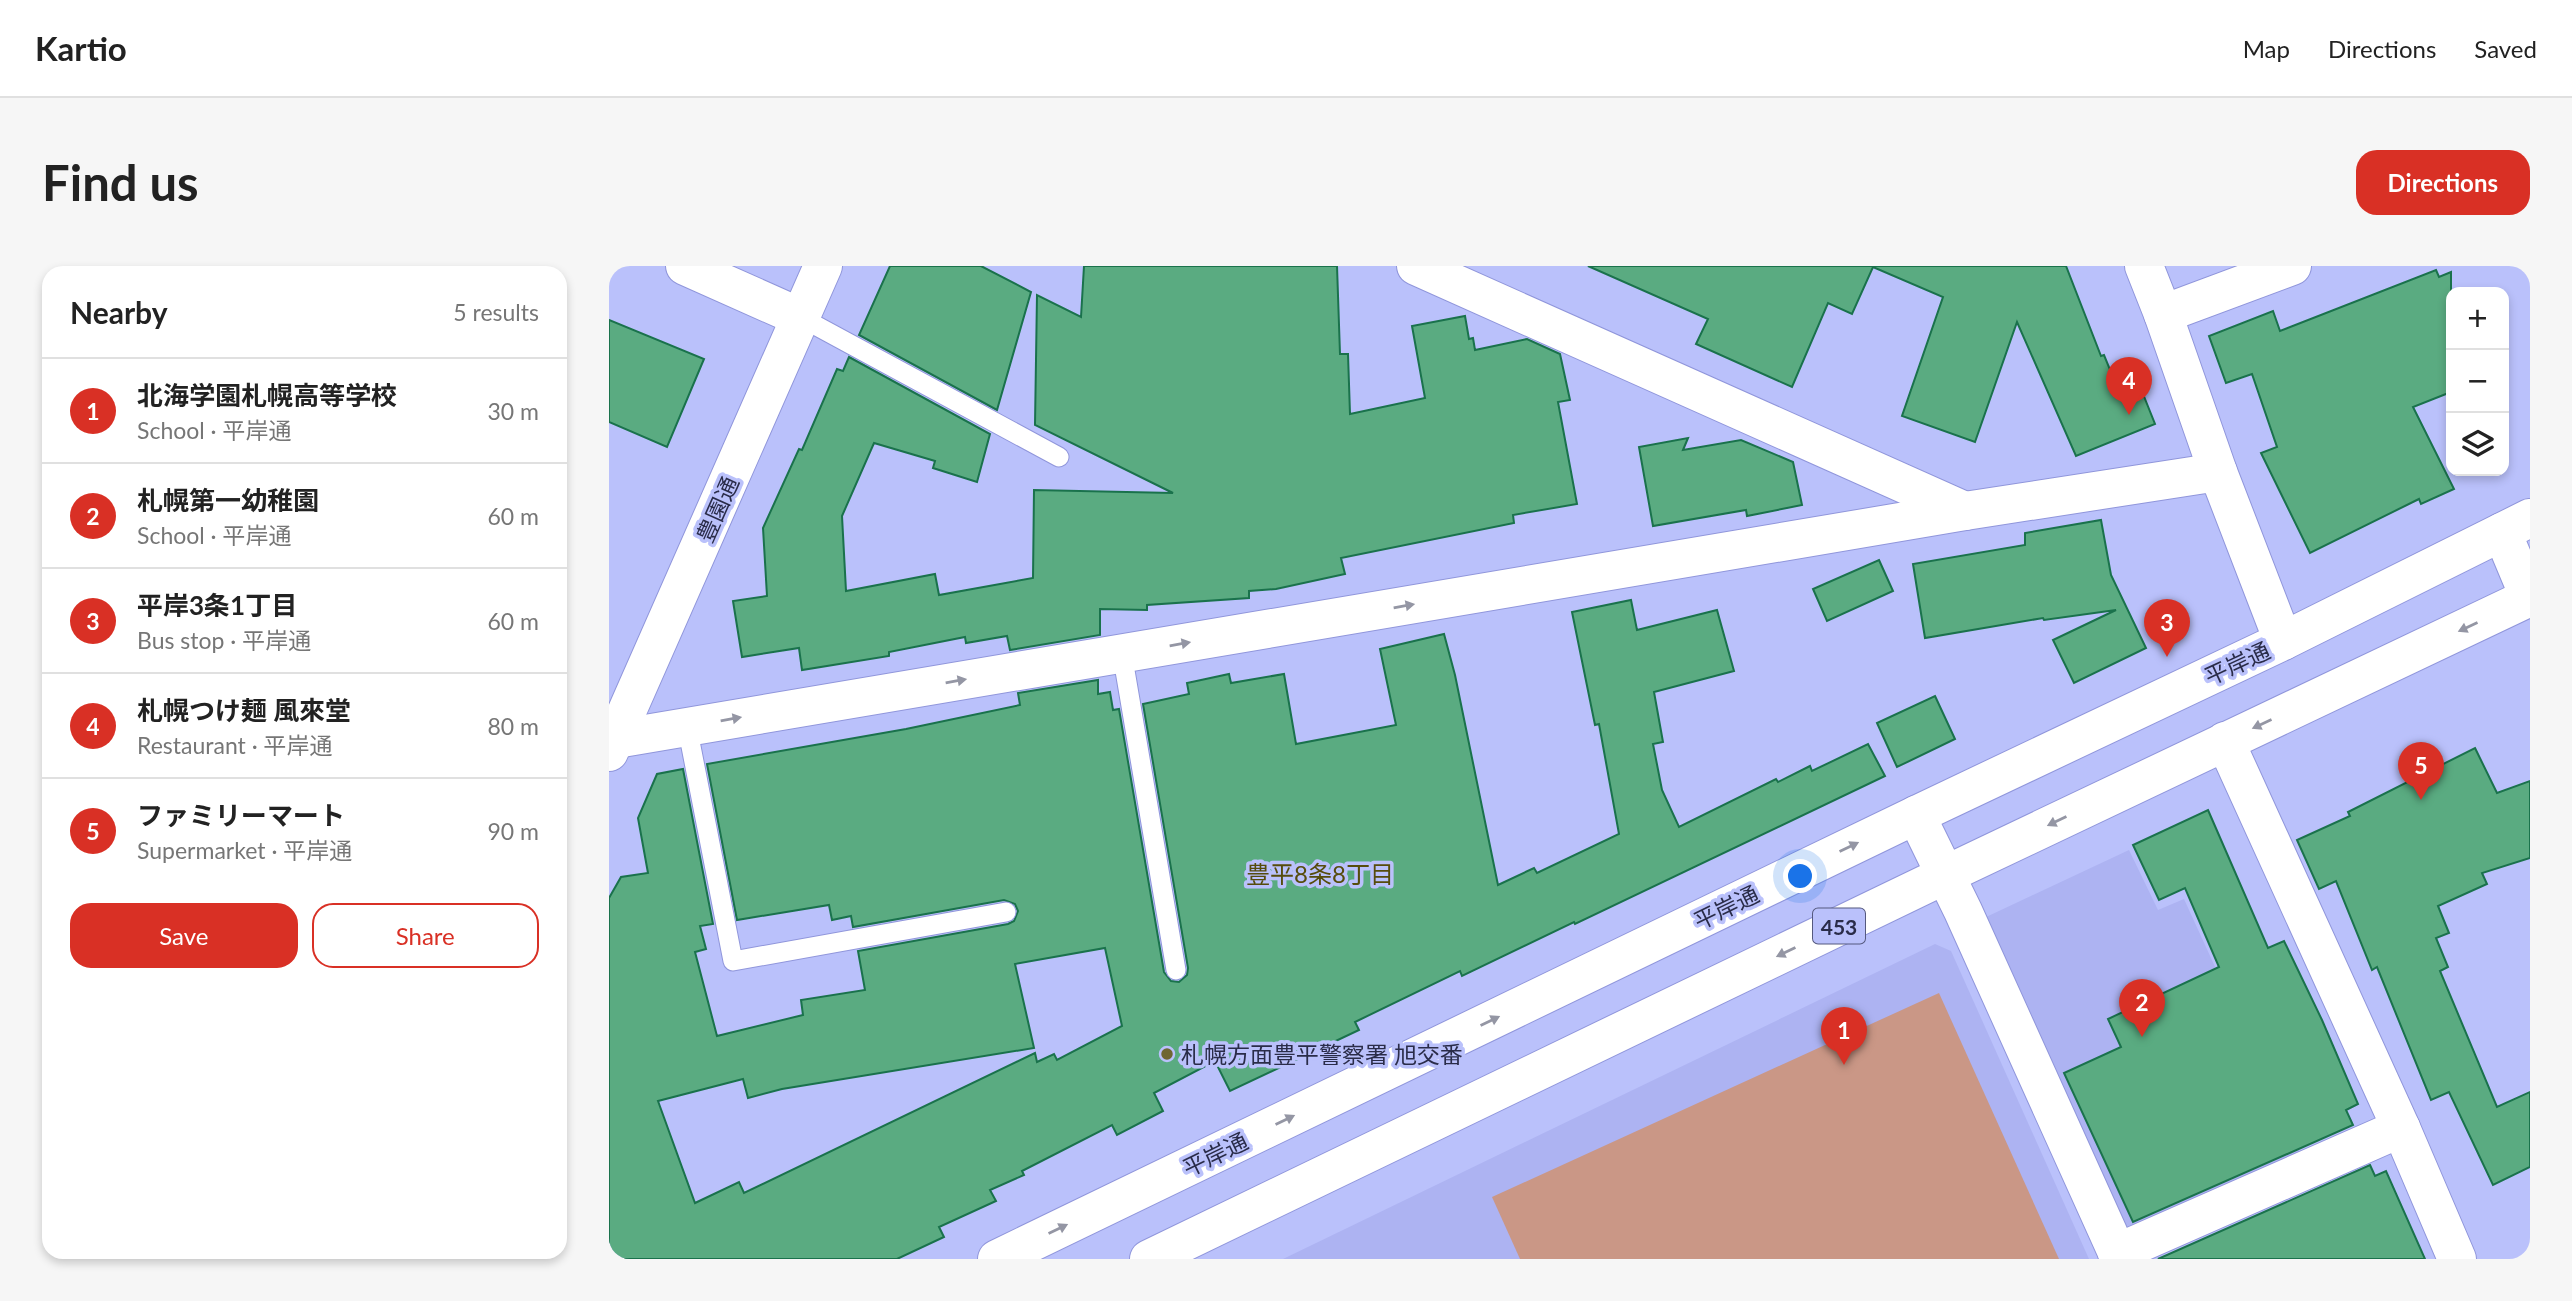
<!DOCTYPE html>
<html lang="en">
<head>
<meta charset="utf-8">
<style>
	body { margin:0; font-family:Lato,"Noto Sans JP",sans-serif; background:#f6f6f6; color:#222 }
	.controls { position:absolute; right:21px; top:21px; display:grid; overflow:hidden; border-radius:14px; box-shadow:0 4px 10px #0003 }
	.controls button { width:63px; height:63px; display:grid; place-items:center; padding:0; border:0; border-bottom:2px solid #e0e0e0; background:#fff; color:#222; font:35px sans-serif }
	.you { position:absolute; left:1192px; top:611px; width:24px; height:24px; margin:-18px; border:5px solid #fff; border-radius:50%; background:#1a73e8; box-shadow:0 0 0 10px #1a73e833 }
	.badge { display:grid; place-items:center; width:46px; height:46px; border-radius:50%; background:#d93025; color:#fff; font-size:23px; font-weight:700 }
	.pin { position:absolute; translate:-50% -58px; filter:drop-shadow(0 2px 4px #0008) }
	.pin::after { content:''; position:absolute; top:37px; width:24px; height:21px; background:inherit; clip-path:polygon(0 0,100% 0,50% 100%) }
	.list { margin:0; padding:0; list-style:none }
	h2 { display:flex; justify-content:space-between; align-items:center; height:91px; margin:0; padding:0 28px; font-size:30px }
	h2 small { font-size:23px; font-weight:400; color:#767676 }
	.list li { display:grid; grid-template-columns:46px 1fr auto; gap:21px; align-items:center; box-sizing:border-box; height:105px; padding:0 28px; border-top:2px solid #e0e0e0 }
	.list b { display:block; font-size:26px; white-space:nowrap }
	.list p { margin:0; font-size:23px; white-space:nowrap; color:#767676 }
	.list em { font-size:23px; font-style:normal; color:#767676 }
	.actions { display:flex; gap:14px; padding:21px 28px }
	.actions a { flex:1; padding:16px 0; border:2px solid #d93025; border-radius:21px; text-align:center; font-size:24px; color:#d93025 }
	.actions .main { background:#d93025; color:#fff }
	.icon { flex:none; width:38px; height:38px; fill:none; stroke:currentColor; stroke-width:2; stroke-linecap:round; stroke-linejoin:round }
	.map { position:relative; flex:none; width:1921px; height:993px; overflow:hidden; border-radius:21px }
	header { display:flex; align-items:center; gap:42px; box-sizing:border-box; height:98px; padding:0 35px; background:#fff; border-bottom:2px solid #e0e0e0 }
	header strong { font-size:33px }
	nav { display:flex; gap:38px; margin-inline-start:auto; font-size:24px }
	.intro { display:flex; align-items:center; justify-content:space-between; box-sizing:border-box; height:168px; padding:0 42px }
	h1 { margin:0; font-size:49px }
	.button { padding:18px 32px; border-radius:21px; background:#d93025; color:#fff; font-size:24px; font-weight:700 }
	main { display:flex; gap:42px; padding:0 42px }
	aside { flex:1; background:#fff; border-radius:21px; box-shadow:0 4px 10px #0003 }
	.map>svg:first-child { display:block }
</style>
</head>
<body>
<header>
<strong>Kartio</strong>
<nav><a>Map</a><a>Directions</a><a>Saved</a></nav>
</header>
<div class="intro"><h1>Find us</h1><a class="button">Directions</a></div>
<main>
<aside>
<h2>Nearby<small>5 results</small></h2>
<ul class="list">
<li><span class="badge">1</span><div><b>北海学園札幌高等学校</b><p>School · 平岸通</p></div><em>30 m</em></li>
<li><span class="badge">2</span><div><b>札幌第一幼稚園</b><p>School · 平岸通</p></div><em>60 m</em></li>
<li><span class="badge">3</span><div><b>平岸3条1丁目</b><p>Bus stop · 平岸通</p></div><em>60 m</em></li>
<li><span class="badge">4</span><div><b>札幌つけ麺 風來堂</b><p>Restaurant · 平岸通</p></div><em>80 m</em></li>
<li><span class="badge">5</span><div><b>ファミリーマート</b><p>Supermarket · 平岸通</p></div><em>90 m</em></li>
</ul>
<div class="actions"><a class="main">Save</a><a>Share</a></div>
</aside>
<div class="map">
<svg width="1921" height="993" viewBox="0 0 1921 993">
	<rect width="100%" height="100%" fill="#bac1fb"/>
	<g fill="#adb3f2">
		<path d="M1520 584 1549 644 1575 633 1693 891 1516 966 1375 652Z"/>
		<path d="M1326 678 1342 685 1480 993H674Z"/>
	</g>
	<path fill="#ca9786" d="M1330 727 1450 993H911L883 931Z"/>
	<g fill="#5aab81" stroke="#1a724c" stroke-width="2" fill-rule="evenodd">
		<path d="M281 0H372L422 26 388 144 250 69Z"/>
		<path d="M475 0H728L731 88H739L741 148 816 132 803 60 856 50 860 73 864 72 866 84 918 73 951 88 961 134 949 136 968 238 904 249 905 257 732 292 736 308 667 323 640 325V332L538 339V344L491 343V369L401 384 398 370 357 377 356 371 280 386V390L193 404 190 382 133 391 124 335 158 330 154 262 190 183 193 184 228 103 234 105 240 91 381 168 368 216 324 202 326 195 265 177 233 250 237 325 326 308 330 329 424 312 425 224 564 227 426 159 428 29 472 51Z"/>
		<path d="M979 0H1457L1492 90 1495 89 1508 121 1528 113 1546 158 1467 190 1408 56 1366 176 1293 150 1334 31 1264 1 1243 48 1219 37 1183 121 1087 78 1099 53Z"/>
		<path d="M1827 4 1830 11 1842 6V126L1804 141 1845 223 1812 238 1810 233 1701 287 1652 187 1668 181 1643 108 1617 117 1600 70 1664 45 1671 65Z"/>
		<path d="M0 54 95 93 58 181 0 156Z"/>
		<path d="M1079 172 1074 184 1132 174 1184 196 1193 239 1138 250 1137 244 1044 260 1030 181Z"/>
		<path d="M1492 254 1502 309 1537 382 1465 417 1444 374 1507 344 1435 354 1434 352 1316 372 1304 298 1416 279V267Z"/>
		<path d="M1270 294 1284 325 1218 355 1204 323Z"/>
		<path d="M1022 334 1028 364 1108 344 1125 405 1045 426 1054 476 1044 478 1053 524 1070 561 1167 513 1169 516 1201 500 1203 505 1259 478 1276 510 966 658 965 656 853 710 851 705 746 756 750 764 621 825 606 795 545 827 554 845 508 869 503 859 413 905 415 909 381 924 387 935 330 961 335 971 288 993H0V632L12 611 39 607 29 552 48 508 74 503 104 658 91 660 97 683 86 686 108 770 194 749 192 734 256 724 249 685 399 658 405 655 409 645 406 638 395 634 244 661 242 650 223 654 220 639 128 654 98 498 297 463 411 439 409 427 489 414V428L501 426 504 444 510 443 555 706 562 715 570 716 578 709 579 702 534 438 580 428 578 417 620 408 622 417 675 408 687 478 787 459 771 383 835 368 846 409 889 619 925 602 928 607 1010 568 990 458 986 459 963 346ZM496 682 513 760 448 794 445 788 428 796 426 787 135 927 130 916 86 937 49 835 134 813 139 832 173 823 425 782 406 698Z"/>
		<path d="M1326 430 1346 473 1288 501 1268 457Z"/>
		<path d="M1866 482 1888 527 1921 515V592L1873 607 1878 618 1829 640 1840 667 1827 672 1839 701 1831 705 1888 841 1921 826V901L1884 919 1840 826 1822 834 1768 701 1763 704 1727 615 1710 623 1688 574 1741 550 1739 546Z"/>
		<path d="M1599 544 1659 682 1675 675 1713 754 1749 838 1737 844 1744 859 1524 956 1455 807 1512 781 1499 753 1610 701 1576 622 1550 634 1524 579Z"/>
		<path d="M1761 899 1766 910 1777 905 1816 993H1549Z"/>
	</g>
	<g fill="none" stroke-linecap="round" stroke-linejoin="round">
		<g stroke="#9096db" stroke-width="21">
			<g id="service">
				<path d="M193 52 450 191"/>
				<path d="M513 387 567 704"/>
				<path d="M78 460 124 695 397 646"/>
			</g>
		</g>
		<g stroke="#9096db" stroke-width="40">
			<g id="minor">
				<path d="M76 0 193 52"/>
				<path d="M807 0 1356 245"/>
				<path d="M1535 0 1554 48 1609 206"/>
				<path d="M1554 48 1683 0"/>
				<path d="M1893 266 1921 333"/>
				<path d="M7 473 1356 245 1609 206 1674 375"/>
				<path d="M1616 475 1792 862 1848 993"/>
				<path d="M1307 549 1354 645 1511 993"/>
				<path d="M1508 987 1792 862"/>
			</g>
		</g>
		<g stroke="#9096db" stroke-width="40">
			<path id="tertiary" d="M0 486 214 0"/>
		</g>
		<g stroke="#9096db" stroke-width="40">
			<g id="trunk">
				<path d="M388 993 1307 549 1674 375 1921 252"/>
				<path d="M540 993 1336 609 1921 331"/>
			</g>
		</g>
		<use href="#service" stroke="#fff" stroke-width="19"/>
		<use href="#minor" stroke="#fff" stroke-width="38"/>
		<use href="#tertiary" stroke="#fff" stroke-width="38"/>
		<use href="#trunk" stroke="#fff" stroke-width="38"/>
	</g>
	<defs><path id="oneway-solid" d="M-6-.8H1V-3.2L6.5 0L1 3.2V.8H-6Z" transform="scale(1.75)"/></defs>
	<g fill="#9496a4">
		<use href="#oneway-solid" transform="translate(795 340) rotate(-10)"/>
		<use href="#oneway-solid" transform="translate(1859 361) rotate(155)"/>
		<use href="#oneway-solid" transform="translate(571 378) rotate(-10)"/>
		<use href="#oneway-solid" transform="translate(347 415) rotate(-10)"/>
		<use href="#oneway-solid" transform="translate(122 453) rotate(-10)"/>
		<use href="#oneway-solid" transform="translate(1653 458) rotate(155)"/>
		<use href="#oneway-solid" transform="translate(1448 555) rotate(154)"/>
		<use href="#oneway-solid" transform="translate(1240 581) rotate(-26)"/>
		<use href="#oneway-solid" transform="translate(1177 686) rotate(154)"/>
		<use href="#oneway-solid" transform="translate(881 755) rotate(-26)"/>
		<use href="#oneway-solid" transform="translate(676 854) rotate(-26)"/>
		<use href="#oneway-solid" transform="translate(449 963) rotate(-26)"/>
	</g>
	<circle fill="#6f6633" stroke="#bac1fb" stroke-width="2.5" cx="558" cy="788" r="7"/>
	<g text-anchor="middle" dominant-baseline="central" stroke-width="7" stroke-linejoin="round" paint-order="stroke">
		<rect fill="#bac1fb" stroke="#55597e" stroke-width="2" x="1204" y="642.5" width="52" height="35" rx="5"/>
		<g font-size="21" font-weight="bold" fill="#2a2c49">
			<text x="1230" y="660">453</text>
		</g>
		<g font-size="23" fill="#2a2c49" stroke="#bac1fb">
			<text transform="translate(108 243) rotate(-66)">豊園通</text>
			<text transform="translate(1628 397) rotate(-25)">平岸通</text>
			<text transform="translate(1117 641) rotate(-26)">平岸通</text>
			<text transform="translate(606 888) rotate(-26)">平岸通</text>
		</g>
		<g font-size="23" fill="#2a2c49" stroke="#bac1fb" text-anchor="start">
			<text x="572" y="788">札幌方面豊平警察署 旭交番</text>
		</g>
		<g font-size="24" fill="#564c0c" stroke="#bac1fb">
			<text x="711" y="607">豊平8条8丁目</text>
		</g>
	</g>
</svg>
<div class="controls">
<button>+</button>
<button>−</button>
<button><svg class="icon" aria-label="layers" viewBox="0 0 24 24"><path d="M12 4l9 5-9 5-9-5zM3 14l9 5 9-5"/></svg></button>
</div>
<div class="you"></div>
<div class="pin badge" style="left:1235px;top:799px">1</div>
<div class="pin badge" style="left:1533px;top:771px">2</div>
<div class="pin badge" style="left:1558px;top:391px">3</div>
<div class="pin badge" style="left:1520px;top:149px">4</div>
<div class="pin badge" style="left:1812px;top:534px">5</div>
</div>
</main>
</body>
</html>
